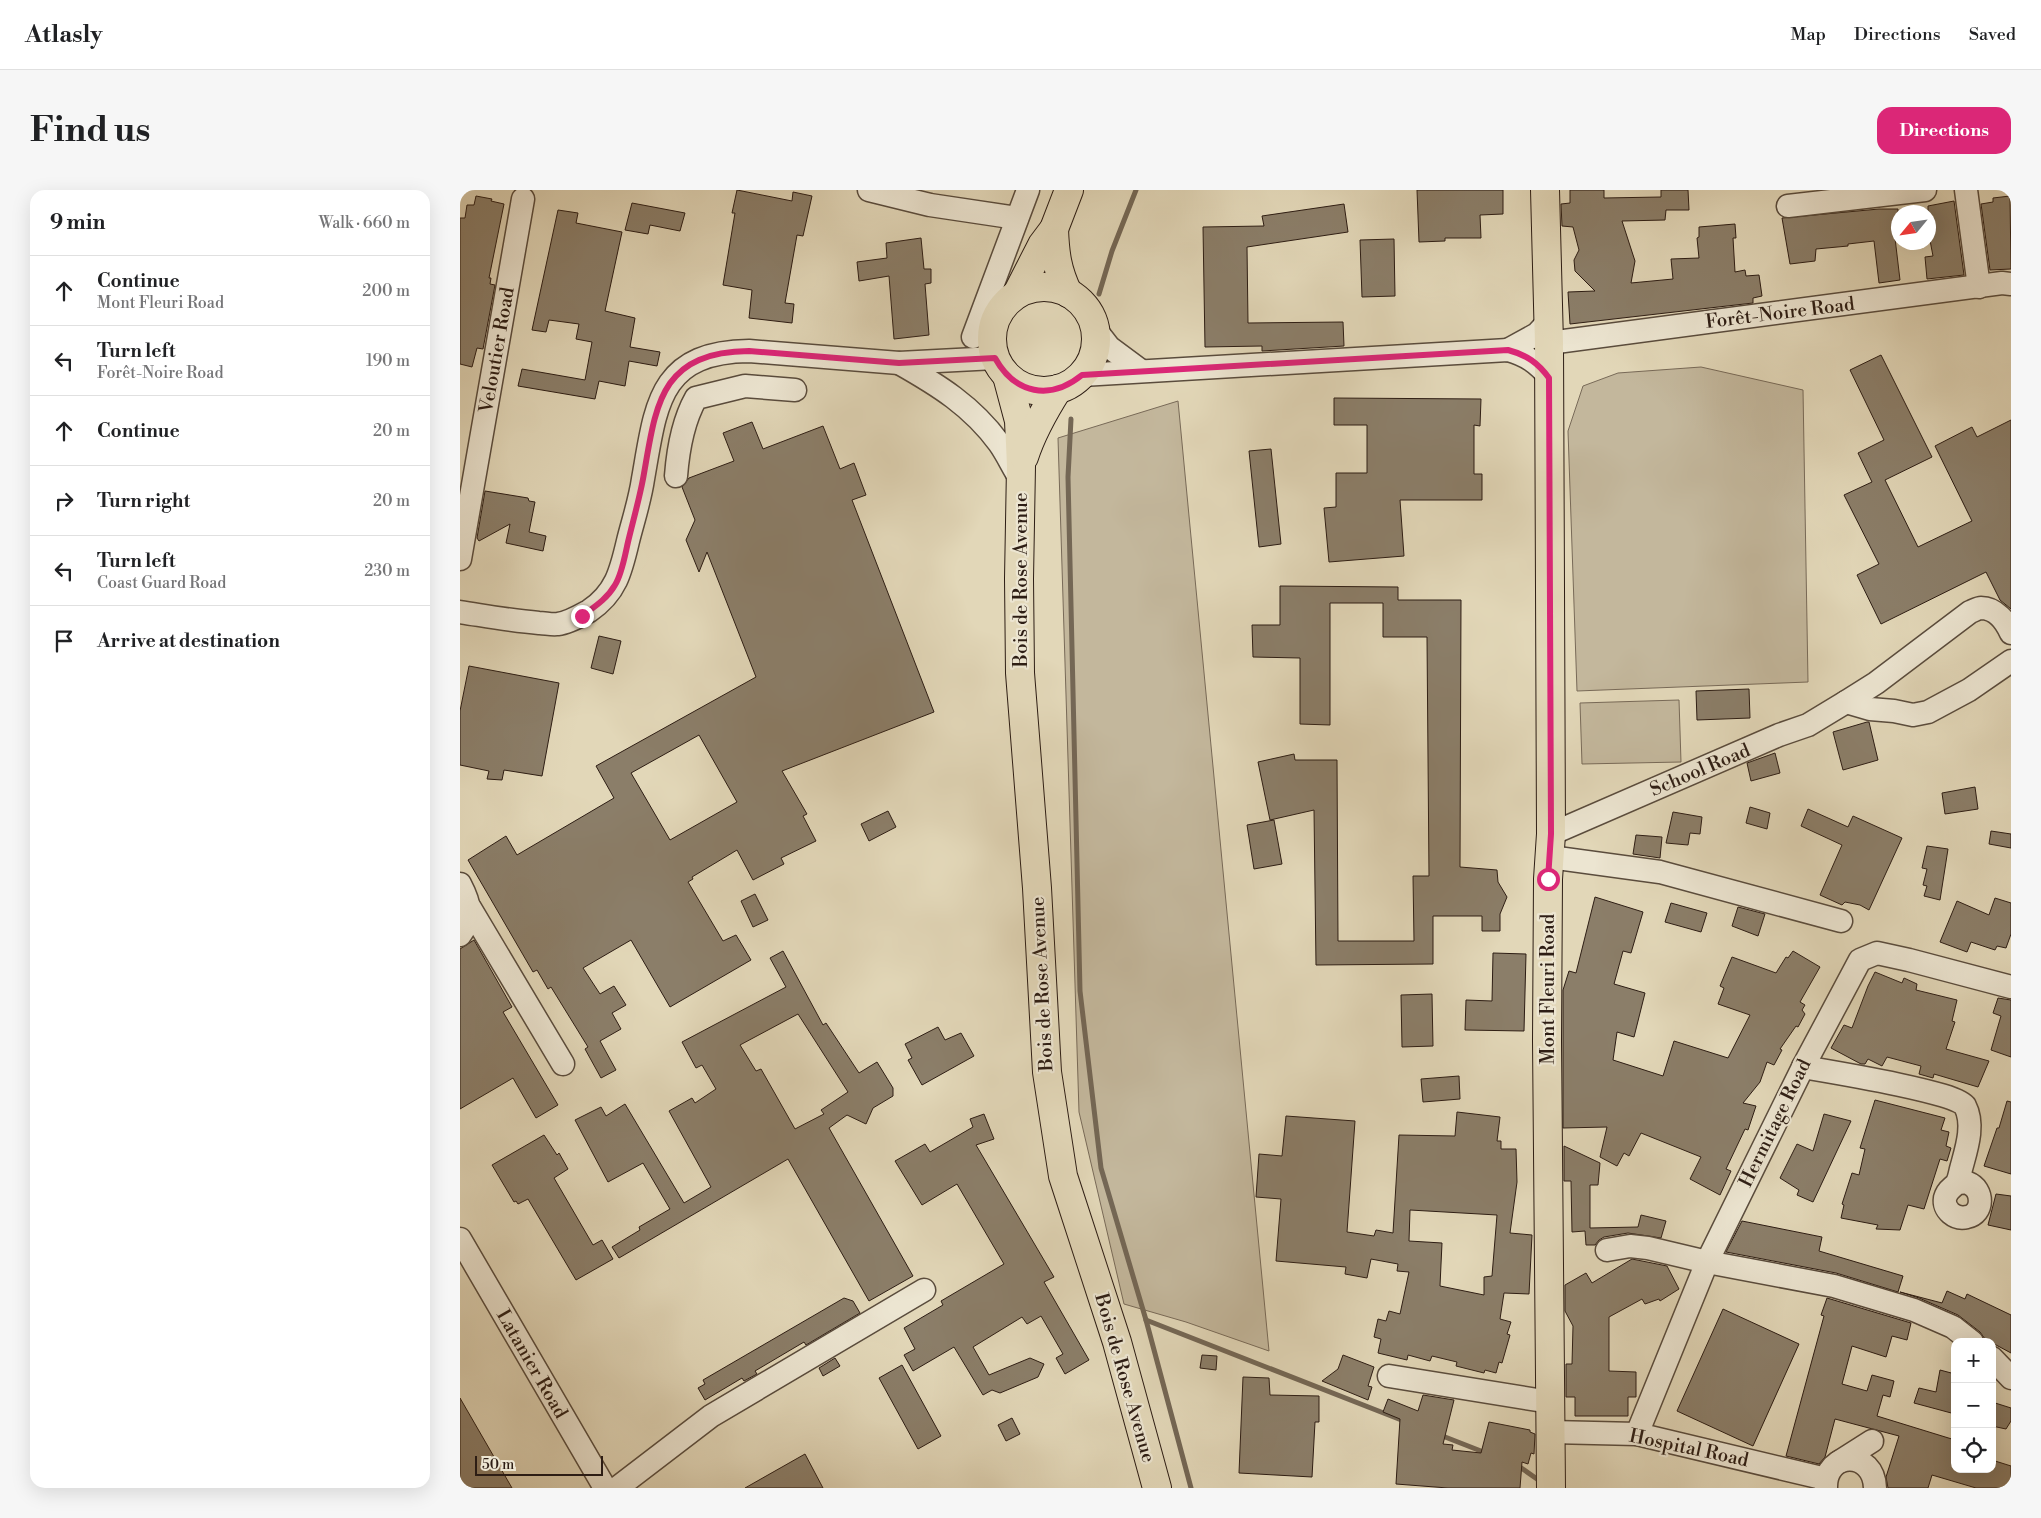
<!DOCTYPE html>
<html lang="en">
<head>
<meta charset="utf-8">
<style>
	body { margin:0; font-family:"Libre Bodoni",serif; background:#f6f6f6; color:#202124 }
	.controls { position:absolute; right:15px; bottom:15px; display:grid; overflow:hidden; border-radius:10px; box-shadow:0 5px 20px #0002 }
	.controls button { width:45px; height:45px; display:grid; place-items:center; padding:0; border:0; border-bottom:1px solid #e0e0e0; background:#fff; color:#202124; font:25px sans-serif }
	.compass { position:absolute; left:1431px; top:15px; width:45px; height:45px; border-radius:50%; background:#fff; box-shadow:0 5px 20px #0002; rotate:241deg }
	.scale { position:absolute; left:15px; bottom:12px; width:128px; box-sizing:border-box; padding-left:5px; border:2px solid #2d1d14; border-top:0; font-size:14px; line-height:18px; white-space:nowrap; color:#2d1d14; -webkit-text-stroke:4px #ece5d1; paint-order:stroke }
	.stop { position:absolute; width:15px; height:15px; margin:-11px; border:4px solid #db2777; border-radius:50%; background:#fff }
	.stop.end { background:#db2777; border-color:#fff; box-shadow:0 1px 5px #0008 }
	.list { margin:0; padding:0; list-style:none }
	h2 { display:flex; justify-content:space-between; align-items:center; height:65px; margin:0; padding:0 20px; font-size:21px }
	h2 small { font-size:16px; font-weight:400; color:#757577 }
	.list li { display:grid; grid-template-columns:32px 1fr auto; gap:15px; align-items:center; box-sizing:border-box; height:70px; padding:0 20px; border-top:1px solid #e0e0e0 }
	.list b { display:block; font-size:19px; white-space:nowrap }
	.list p { margin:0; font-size:16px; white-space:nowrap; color:#757577 }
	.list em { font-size:16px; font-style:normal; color:#757577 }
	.icon { flex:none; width:28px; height:28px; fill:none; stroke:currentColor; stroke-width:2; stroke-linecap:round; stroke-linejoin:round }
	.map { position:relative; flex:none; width:1551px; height:1298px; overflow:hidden; border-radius:15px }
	header { display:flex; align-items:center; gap:30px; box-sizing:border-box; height:70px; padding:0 25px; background:#fff; border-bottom:1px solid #e0e0e0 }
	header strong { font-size:24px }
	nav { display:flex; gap:28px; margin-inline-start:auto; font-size:18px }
	.intro { display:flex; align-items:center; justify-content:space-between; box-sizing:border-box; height:120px; padding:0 30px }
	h1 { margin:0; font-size:35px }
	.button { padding:12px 22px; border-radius:15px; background:#db2777; color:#fff; font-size:18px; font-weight:700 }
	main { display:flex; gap:30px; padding:0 30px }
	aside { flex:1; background:#fff; border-radius:15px; box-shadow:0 5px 20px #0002 }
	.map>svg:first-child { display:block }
</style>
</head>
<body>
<header>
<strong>Atlasly</strong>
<nav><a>Map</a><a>Directions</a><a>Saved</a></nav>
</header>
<div class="intro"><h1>Find us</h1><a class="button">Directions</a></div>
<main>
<aside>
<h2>9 min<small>Walk · 660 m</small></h2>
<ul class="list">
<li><svg class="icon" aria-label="ahead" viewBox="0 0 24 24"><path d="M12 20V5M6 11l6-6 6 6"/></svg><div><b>Continue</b><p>Mont Fleuri Road</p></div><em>200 m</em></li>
<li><svg class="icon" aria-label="left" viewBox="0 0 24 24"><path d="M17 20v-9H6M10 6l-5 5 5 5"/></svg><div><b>Turn left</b><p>Forêt-Noire Road</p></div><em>190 m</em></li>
<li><svg class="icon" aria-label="ahead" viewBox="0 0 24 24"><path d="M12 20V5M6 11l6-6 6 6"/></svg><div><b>Continue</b></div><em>20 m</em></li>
<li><svg class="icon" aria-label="right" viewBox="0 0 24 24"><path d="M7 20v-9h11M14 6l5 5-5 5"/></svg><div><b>Turn right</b></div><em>20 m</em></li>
<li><svg class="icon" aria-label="left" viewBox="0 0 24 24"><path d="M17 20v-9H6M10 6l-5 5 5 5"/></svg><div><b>Turn left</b><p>Coast Guard Road</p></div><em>230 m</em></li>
<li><svg class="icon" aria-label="arrive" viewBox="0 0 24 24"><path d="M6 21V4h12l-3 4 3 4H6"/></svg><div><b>Arrive at destination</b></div></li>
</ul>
</aside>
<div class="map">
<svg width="1551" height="1298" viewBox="0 0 1551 1298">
	<rect width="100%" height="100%" fill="#e2d7b8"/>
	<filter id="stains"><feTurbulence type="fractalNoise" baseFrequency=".004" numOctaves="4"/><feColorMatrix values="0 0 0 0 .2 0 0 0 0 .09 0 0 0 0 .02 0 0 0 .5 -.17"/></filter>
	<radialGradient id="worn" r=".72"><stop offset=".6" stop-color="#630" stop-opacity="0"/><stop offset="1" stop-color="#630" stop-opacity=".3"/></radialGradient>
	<g fill="#c3b79c" stroke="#786a58">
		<path d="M1241 177 1343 200 1348 492 1117 501 1108 241 1123 196 1158 183Z"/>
		<path d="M718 211 809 1161 726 1132 664 1114 619 922 598 248Z"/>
		<path d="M1219 510 1221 572 1122 574 1120 513Z"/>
	</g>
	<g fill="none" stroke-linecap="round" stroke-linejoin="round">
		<g stroke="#746755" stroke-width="5">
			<path d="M639 104 652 61 676 0"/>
			<path d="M611 229 608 287 620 801 641 978 686 1130 731 1298"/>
			<path d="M686 1130 944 1231"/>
			<path d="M980 1245 1026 1263"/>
			<path d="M1057 1275 1077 1289"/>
		</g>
	</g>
	<g fill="#8b7e69" stroke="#2d1d14" fill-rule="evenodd">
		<path d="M277 0 332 11 333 2 352 6 343 46 337 45 325 113 334 114 332 133 289 128 292 100 263 95 275 23H272Z"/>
		<path d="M957 0H1043V24L1020 25 1021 48H985V51L959 52Z"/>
		<path d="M1110 0H1144V8L1201 7V0H1228L1229 20H1206L1205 30 1162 31 1175 71 1171 93 1213 89 1211 69 1239 68 1237 48 1239 47V37L1275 34 1276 48H1273L1275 82 1285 80 1286 86 1299 85 1302 106 1293 108V113L1110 134 1108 102 1135 101 1115 81 1114 70 1119 60 1113 37 1102 36 1101 14 1110 13Z"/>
		<path d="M16 6 32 9 31 11 44 14 29 88H31L30 94 35 95 23 159 17 158 12 177 0 174V28H5L7 15H14Z"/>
		<path d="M1550 6 1551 79 1530 80 1521 14 1533 12V8Z"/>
		<path d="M1494 11 1504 85 1467 89 1465 67 1473 66 1468 40V16Z"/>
		<path d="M172 13 225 23 220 41 190 35 188 44 165 40Z"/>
		<path d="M884 14 888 42 787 57 788 133 883 132 884 156 802 161V156L745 157 743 37 804 36 802 26Z"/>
		<path d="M1419 19H1438V48H1435L1440 90 1419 93 1414 51 1388 54V56L1356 59 1355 71 1330 74 1322 28Z"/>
		<path d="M98 20 118 23 116 33 162 42 145 121 175 128 170 157 200 162 197 176 169 171 165 196 139 191 135 209 58 196 62 179 125 190 132 152 116 149 119 134 89 130 86 142 72 140Z"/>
		<path d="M461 48 464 79H471V93L465 94 469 145 434 149 429 86 399 91 397 72 427 68 426 53Z"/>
		<path d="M934 49 935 106 902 107 900 50Z"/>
		<path d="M1421 165 1472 267 1425 290 1458 357 1512 331 1475 256 1512 237 1517 247 1551 230V419L1540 410 1526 382 1421 434 1397 385 1419 374 1384 305 1412 292 1398 263 1424 250 1390 180Z"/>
		<path d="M874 208 1021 209 1020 236 1014 235V284H1022V310H940L944 366 869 372 864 318 876 317V283H907V235H874Z"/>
		<path d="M292 232 303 259 363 236 380 279 394 273 406 305 392 310 474 522 322 581 347 624 343 626 356 651 321 668 324 674 293 690 277 660 232 687 233 689 228 692 263 751 276 745 291 770 210 817 171 750 123 778 140 804 154 796 166 815 152 823 161 839 140 851 156 880 141 888 125 859 128 857 91 797 88 799 77 780 73 782 8 670 46 646 57 665 154 608 136 576 296 487 247 362 239 382 226 350 235 330 222 297 229 288 274 271 263 243ZM239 545 277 612 210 650 171 583Z"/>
		<path d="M811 259 821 354 799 357 789 261Z"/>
		<path d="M25 301 68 308 69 311 75 312 69 342 86 346 83 361 46 353 50 334 19 351 17 348Z"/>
		<path d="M820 396 938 397V410H1001L1000 677 1037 680 1038 692 1047 707 1040 724V741H1022V726H973V774L856 775 854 620 810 630 798 572 834 564 835 570H877L878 751H954L953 686H969L967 447H923V413H870V535L840 534V468L793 467 792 435H820Z"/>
		<path d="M139 446 161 451 153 484 131 478Z"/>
		<path d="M9 476 99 493 82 586 44 580 42 590 27 589 29 581 0 575V521Z"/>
		<path d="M1289 499 1290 528 1237 530 1236 501Z"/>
		<path d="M1407 532H1409L1418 570 1383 580 1373 542Z"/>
		<path d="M1315 563 1320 583 1291 591 1287 573Z"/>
		<path d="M1515 597 1518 619 1485 624 1482 603Z"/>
		<path d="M1290 617 1310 623 1307 639 1286 633Z"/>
		<path d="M1348 619 1388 637 1393 626 1442 648 1409 720 1400 715 1385 712 1382 715 1360 705 1382 655 1341 636Z"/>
		<path d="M428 621 436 637 409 651 401 634Z"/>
		<path d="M1213 622 1242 627 1240 644 1230 643 1228 655 1206 653Z"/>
		<path d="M814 630 822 674 794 679 787 635Z"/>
		<path d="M1531 641 1551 644V658L1529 654Z"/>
		<path d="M1176 645 1202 647 1200 668 1173 664Z"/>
		<path d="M1467 656 1488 659 1480 710 1464 706 1467 696 1463 695 1467 679 1462 678Z"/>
		<path d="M295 704 308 730 293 737 281 711Z"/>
		<path d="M1135 707 1183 722 1171 763 1163 761 1154 794 1185 803 1174 847 1157 842 1153 870 1203 886 1214 851 1268 868 1290 825 1258 814 1264 798 1260 796 1272 767 1316 783 1326 767 1328 768 1333 761 1360 777 1340 812 1345 815 1342 820 1345 824 1338 837 1336 836 1320 859 1322 860 1314 875 1307 872 1300 892 1283 913 1296 916 1288 940 1285 939 1266 979 1271 981 1260 1005 1230 989 1241 967 1181 943 1169 966 1164 963 1157 976 1140 967 1147 937 1103 938V800L1109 781 1116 783Z"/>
		<path d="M1535 708 1551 713V744L1546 758 1537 756 1535 760 1511 752 1507 762 1480 752 1497 711 1529 725Z"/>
		<path d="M1211 713 1247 723 1241 742 1205 732Z"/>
		<path d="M1278 717 1305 724 1298 746 1272 736Z"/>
		<path d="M14 750 52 817 43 822 98 915 76 928 53 888 0 919V759Z"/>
		<path d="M323 761 363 835 366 833 399 883 417 872 433 898V906L413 918 406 934 387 925 369 938 453 1086 409 1111 328 969 159 1068 152 1057 180 1040 179 1037 210 1019 183 973 148 992 115 930 141 917 146 926 165 914 224 1013 251 997 209 921 232 908 235 913 256 899 242 875 236 878 222 852 326 797 310 768ZM338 824 388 902 361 920 364 924 335 939 301 879 296 881 280 855Z"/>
		<path d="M1033 763 1066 764 1064 841 1005 840 1006 810 1032 811Z"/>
		<path d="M1415 782 1442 793 1444 788 1457 794 1456 800 1497 810 1492 831 1495 832 1486 859 1529 871 1518 897 1474 884 1473 888 1459 884 1461 876 1427 867 1422 876 1408 869 1405 874H1401L1371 858 1384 835 1392 838 1408 796Z"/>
		<path d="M972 804 973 856 942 857 941 805Z"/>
		<path d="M1538 808 1551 810V867L1531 860 1541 826 1533 823Z"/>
		<path d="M478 837 485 850 501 843 514 866 462 895 448 870 452 868 445 854Z"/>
		<path d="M999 886 1000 909 963 912 961 889Z"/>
		<path d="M1415 910 1485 928 1481 940 1489 942 1486 956 1491 958 1487 971 1480 969 1464 1019 1448 1015 1440 1040 1416 1039 1418 1035 1381 1028 1384 1015 1382 1014 1392 983 1399 985 1405 959 1400 958Z"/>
		<path d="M1547 911 1551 912V984L1524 976 1537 938H1539Z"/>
		<path d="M997 922 1040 927 1037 951H1041V959H1056L1057 992 1050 1043 1072 1045 1069 1104 1044 1103 1040 1129 1051 1132 1047 1144 1050 1145 1042 1173 1039 1172 1036 1183 1025 1180 1024 1183 996 1176 997 1172 972 1166 970 1171 948 1165 947 1170 918 1163 921 1149 914 1147 918 1129 926 1131 929 1121 940 1124 949 1082 937 1081 938 1074 911 1069 907 1088 885 1084 886 1077 816 1071 821 1009 796 1007 799 964 822 966 826 926 895 931 887 1042 914 1046 916 1040 933 1043 939 945 995 946ZM950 1020 1037 1025 1032 1086 1024 1087V1105L980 1096 982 1053 949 1051Z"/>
		<path d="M524 924 534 949 516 955 594 1087 584 1092 629 1170 605 1184 596 1168 603 1164 581 1126 567 1134 562 1127 513 1157 529 1185 570 1168 584 1174 578 1187 540 1203 532 1200 523 1205 494 1157 453 1181 444 1165 455 1159 444 1138 483 1115 481 1111 544 1074 497 994 462 1015 435 971 465 954 470 962 513 937 510 929Z"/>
		<path d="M1364 924 1391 931 1353 1012 1337 1005 1339 1000 1320 988 1337 954 1353 961Z"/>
		<path d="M84 945 97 965 99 963 108 979 94 988 133 1055 142 1050 153 1069 116 1090 68 1009 58 1014 56 1011 54 1012 32 975Z"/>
		<path d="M1104 956 1140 973 1138 995H1130V1038L1178 1037 1181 1025 1206 1031 1201 1048 1168 1043 1144 1047 1139 1050 1135 1055H1126L1125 1041 1112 1042 1111 991H1104Z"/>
		<path d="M1536 1004 1551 1006V1040L1528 1035Z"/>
		<path d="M1282 1031 1362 1047 1359 1061 1443 1086 1438 1102 1376 1083 1266 1062Z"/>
		<path d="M1172 1069 1207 1076 1219 1099 1200 1111 1199 1109 1185 1114 1182 1109 1149 1127V1181L1176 1182V1207H1168V1226H1115V1207H1106V1174H1112L1113 1136 1105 1121V1095L1126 1083 1132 1093Z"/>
		<path d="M1487 1101 1505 1109 1507 1104 1551 1125V1163L1525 1149 1520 1142 1498 1125 1459 1108 1440 1102 1482 1113Z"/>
		<path d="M384 1108 393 1111 400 1123 346 1155 344 1152 295 1181 297 1184 284 1191 282 1188 245 1210 238 1198 245 1194 243 1190Z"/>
		<path d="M1367 1108 1451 1133 1447 1150 1432 1146 1426 1167 1392 1156 1382 1194 1407 1201 1412 1185 1434 1191 1430 1207 1423 1205 1417 1226 1495 1250V1279H1532V1270L1551 1276V1298H1516L1472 1285 1468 1298H1428L1426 1287 1439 1246 1375 1229 1365 1267 1359 1274 1326 1266 1364 1126 1361 1125Z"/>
		<path d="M1263 1119 1339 1154 1293 1256 1217 1221Z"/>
		<path d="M742 1165 757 1166 756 1180 740 1178Z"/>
		<path d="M883 1165 914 1177 908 1196 912 1197 908 1210 862 1191 878 1179Z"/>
		<path d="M375 1168 380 1176 363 1186 359 1178Z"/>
		<path d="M442 1175 481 1246 458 1259 419 1188Z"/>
		<path d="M1480 1180 1495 1184V1224L1454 1213 1459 1198 1476 1202Z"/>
		<path d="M783 1187 809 1188 810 1205 859 1206V1232H855L852 1287 779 1283Z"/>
		<path d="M963 1205 994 1210 983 1254 993 1255 992 1260 1021 1263 1029 1232 1070 1240V1242L1075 1244 1074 1264 1071 1263 1068 1274 1062 1272 1060 1298H988L936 1294 940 1229 923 1222 928 1209 958 1221Z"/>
		<path d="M0 1208 52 1298H0Z"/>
		<path d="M1532 1212 1551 1218V1231L1546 1239 1532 1236Z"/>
		<path d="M552 1228 560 1244 546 1251 538 1235Z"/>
		<path d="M345 1264 363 1298H285Z"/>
	</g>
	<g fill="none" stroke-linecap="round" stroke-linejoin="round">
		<g stroke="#5a4c3d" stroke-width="25">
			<g id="minor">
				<path d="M409 0 470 15 557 28"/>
				<path d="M1506 0 1519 97"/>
				<path d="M1328 16 1465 0"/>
				<path d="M635 139 649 157 680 180"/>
				<path d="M513 147 568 0"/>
				<path d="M1089 153 1542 93 1551 94"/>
				<path d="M1048 160 1077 144 1088 132"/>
				<path d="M439 173C478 195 512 216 539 253 547 264 553 278 561 290"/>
				<path d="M622 185 1048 160C1066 165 1078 173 1089 187"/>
				<path d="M216 286C218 260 223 231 236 208L285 196 335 200"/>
				<path d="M0 369 63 9"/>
				<path d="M0 422C26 426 52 431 79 433 85 433 92 435 98 434 108 433 120 426 129 421 156 403 161 381 168 351 173 331 180 310 183 289 196 216 198 162 289 161L439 173 535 168"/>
				<path d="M1386 512 1410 519 1434 521 1453 525 1468 522 1509 500 1551 471"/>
				<path d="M1091 644 1319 545 1348 535 1386 512 1416 493 1510 422C1513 421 1518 418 1521 418 1536 418 1546 432 1551 443"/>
				<path d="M1090 667 1200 682 1381 731"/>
				<path d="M0 694C10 713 14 727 0 745"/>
				<path d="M10 718 103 874"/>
				<path d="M1343 877C1366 881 1497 902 1505 916 1515 935 1506 960 1501 979 1500 983 1499 990 1496 994 1491 999 1487 1000 1485 1008 1483 1020 1495 1030 1507 1027 1524 1024 1524 999 1508 993 1505 992 1500 993 1497 993"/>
				<path d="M0 1049 145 1298"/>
				<path d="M1147 1060 1170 1056 1188 1058 1247 1072 1374 1096 1454 1120 1493 1137 1512 1152"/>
				<path d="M1532 1168 1551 1188"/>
				<path d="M929 1186 1090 1212"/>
				<path d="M1091 1242 1177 1244 1366 1289"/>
				<path d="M1177 1244 1247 1072 1343 877 1400 770 1417 763 1449 770 1551 797"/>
				<path d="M1379 1272 1412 1251"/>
				<path d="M157 1298 251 1226 464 1100"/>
				<path d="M1366 1298C1365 1260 1414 1260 1415 1298"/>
			</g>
		</g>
		<g stroke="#2d1d14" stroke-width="30">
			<g id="major">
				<path d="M1085 0 1089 153 1091 644 1088 689 1087 851 1091 1298"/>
				<path d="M594 39C595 64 597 80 608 103"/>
				<circle cx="584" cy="149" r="52"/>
				<path d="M557 104 582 55 594 39 609 0"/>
				<path d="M547 186 559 231 561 276 559 389 560 483 577 698 587 882 603 986 657 1152 697 1298"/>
				<path d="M564 267C572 242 584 221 598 199"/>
			</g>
		</g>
		<use href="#minor" stroke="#ece5d1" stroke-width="22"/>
		<use href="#major" stroke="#e2d7b8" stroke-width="28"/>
	</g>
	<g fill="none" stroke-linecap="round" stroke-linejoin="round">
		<path stroke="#db2777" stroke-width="6" d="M122 426C134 417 147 409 155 395 162 384 165 365 168 352 173 331 179 310 183 289 196 217 198 162 289 161L439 173 535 168C555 204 590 211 622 185L1048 160C1067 165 1078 173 1089 188L1091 644 1088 689"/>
	</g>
	<g text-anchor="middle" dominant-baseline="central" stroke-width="4.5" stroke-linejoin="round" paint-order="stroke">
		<g font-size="19" fill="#2d1d14" stroke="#ece5d1">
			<text transform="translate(1320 123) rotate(-7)">Forêt-Noire Road</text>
			<text transform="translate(37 160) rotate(-80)">Veloutier Road</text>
			<text transform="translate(561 390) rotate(-90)">Bois de Rose Avenue</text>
			<text transform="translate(1240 580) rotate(-23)">School Road</text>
			<text transform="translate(582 794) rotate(-93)">Bois de Rose Avenue</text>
			<text transform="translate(1088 799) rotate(-90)">Mont Fleuri Road</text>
			<text transform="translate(1315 933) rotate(-64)">Hermitage Road</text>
			<text transform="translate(72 1174) rotate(60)">Latanier Road</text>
			<text transform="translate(665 1188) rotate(74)">Bois de Rose Avenue</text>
			<text transform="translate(1229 1258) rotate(12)">Hospital Road</text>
		</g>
	</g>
	<rect width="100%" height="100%" filter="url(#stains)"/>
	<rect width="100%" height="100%" fill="url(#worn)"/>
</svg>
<div class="controls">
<button>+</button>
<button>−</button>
<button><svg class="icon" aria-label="locate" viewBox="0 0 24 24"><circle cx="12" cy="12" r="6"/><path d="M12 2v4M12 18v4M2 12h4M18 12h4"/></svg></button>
</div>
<svg class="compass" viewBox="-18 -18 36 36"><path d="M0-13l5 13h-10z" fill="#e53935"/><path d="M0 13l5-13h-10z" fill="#757577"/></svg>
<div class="scale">50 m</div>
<div class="stop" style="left:1088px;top:689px"></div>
<div class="stop end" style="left:122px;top:426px"></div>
</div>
</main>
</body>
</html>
